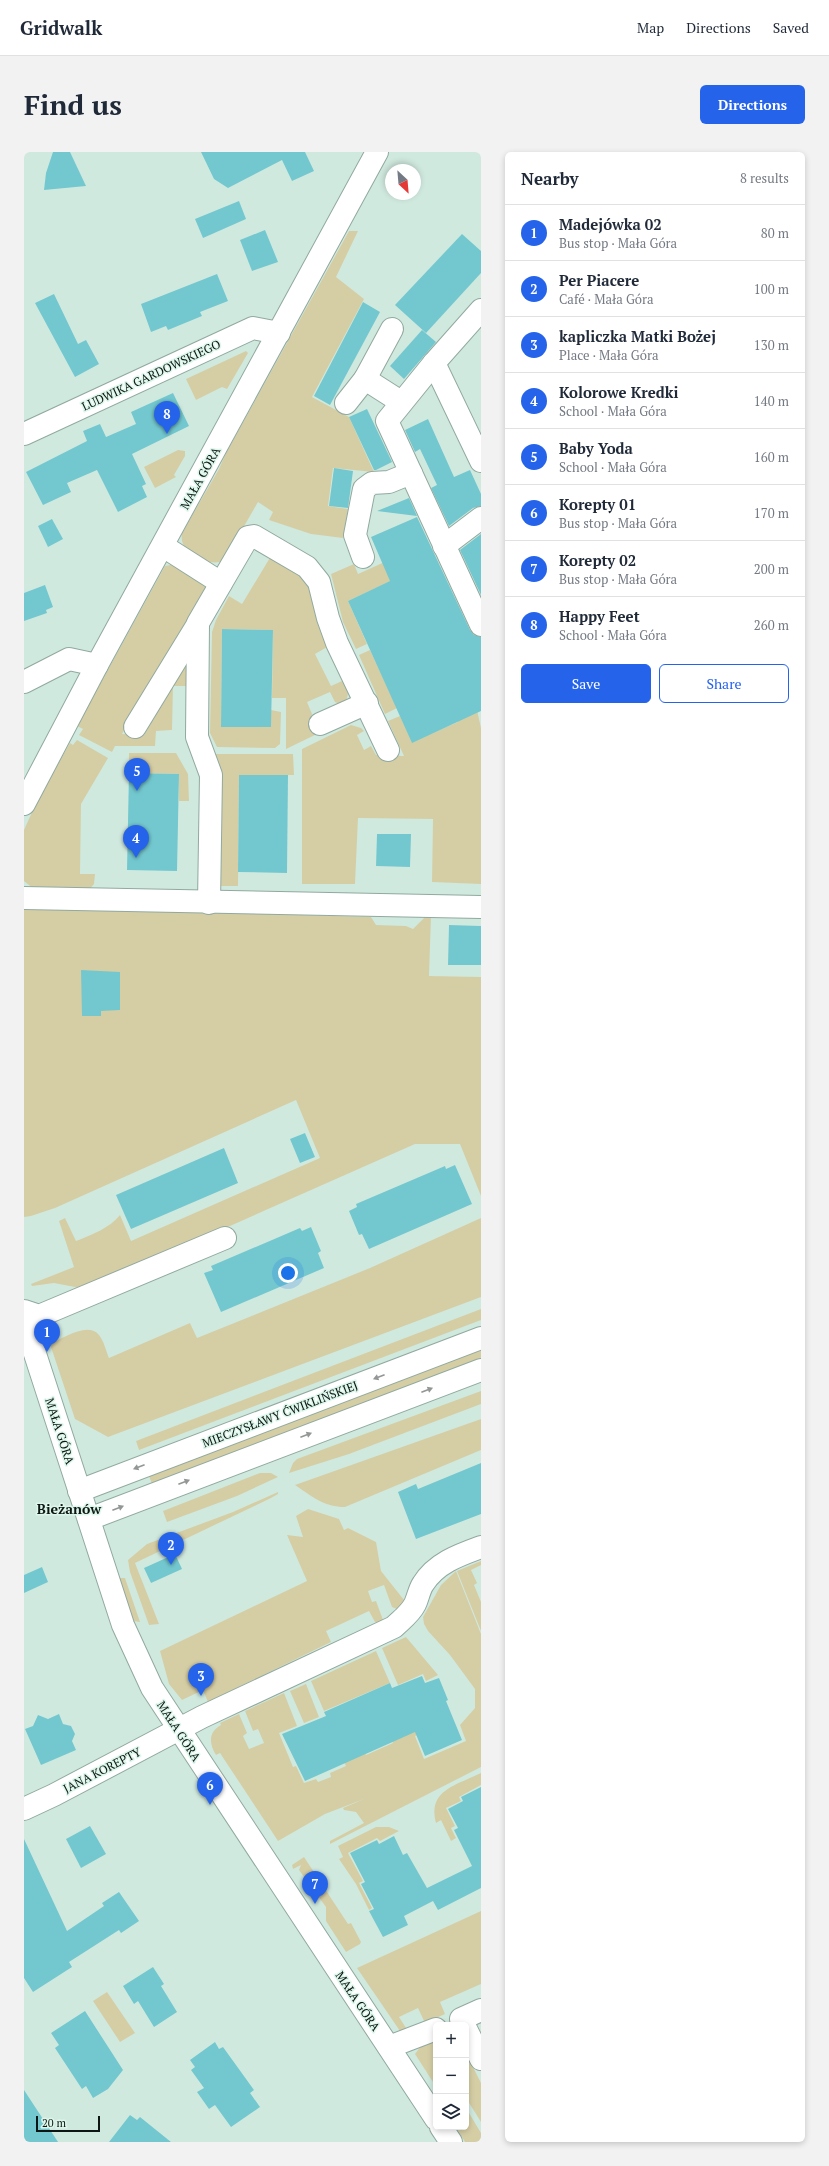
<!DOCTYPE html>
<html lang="en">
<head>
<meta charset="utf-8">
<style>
	body { margin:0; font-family:"PT Serif",serif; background:#f2f2f3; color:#1f2937 }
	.controls { position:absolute; right:12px; bottom:12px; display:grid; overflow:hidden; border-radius:6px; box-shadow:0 2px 6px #0003 }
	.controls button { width:36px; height:36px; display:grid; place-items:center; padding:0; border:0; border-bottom:1px solid #e0e1e3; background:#fff; color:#1f2937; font:20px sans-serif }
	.compass { position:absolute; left:361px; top:12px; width:36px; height:36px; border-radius:50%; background:#fff; box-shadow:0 2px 6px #0003; rotate:154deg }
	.scale { position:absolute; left:12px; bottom:10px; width:64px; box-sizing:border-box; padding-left:4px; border:2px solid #0d1612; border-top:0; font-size:11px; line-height:14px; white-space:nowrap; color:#0d1612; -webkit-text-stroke:3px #ddf7ec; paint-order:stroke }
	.you { position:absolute; left:264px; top:1121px; width:14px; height:14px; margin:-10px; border:3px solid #fff; border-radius:50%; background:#1a73e8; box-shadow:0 0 0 6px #1a73e833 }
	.badge { display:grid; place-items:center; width:26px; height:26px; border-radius:50%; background:#2563eb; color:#fff; font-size:13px; font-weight:700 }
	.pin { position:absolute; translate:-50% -33px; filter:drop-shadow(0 1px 2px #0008) }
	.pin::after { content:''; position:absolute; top:21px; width:14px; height:12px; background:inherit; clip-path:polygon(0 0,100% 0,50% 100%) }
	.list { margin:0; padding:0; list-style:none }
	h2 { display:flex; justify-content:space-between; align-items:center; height:52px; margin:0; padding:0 16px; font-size:17px }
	h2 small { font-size:13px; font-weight:400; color:#747a83 }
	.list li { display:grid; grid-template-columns:26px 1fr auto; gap:12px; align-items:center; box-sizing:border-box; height:56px; padding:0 16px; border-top:1px solid #e0e1e3 }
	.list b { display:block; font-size:15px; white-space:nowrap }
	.list p { margin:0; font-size:13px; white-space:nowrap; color:#747a83 }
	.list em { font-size:13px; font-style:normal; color:#747a83 }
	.actions { display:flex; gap:8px; padding:12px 16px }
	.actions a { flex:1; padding:9px 0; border:1px solid #2563eb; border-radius:6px; text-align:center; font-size:14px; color:#2563eb }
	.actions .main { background:#2563eb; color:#fff }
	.icon { flex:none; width:22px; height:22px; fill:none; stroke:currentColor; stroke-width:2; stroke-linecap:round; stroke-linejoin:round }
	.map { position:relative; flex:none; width:457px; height:1990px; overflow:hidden; border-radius:6px }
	header { display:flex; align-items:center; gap:24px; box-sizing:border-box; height:56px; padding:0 20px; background:#fff; border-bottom:1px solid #e0e1e3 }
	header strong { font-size:19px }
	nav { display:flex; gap:22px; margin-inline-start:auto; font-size:14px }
	.intro { display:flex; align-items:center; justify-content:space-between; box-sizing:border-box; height:96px; padding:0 24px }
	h1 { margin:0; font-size:28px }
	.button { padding:10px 18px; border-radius:6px; background:#2563eb; color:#fff; font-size:14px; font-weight:700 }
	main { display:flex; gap:24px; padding:0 24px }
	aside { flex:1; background:#fff; border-radius:6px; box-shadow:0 2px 6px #0003 }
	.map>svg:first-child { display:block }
</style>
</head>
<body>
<header>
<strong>Gridwalk</strong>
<nav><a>Map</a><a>Directions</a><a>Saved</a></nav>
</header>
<div class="intro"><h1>Find us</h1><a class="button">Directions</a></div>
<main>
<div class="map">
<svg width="457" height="1990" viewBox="0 0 457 1990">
	<rect width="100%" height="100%" fill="#d0e9df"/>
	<g fill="#d5cea5">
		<path d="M325 79H334L312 125 340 147 288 245 325 265 350 320 309 316 304 354 324 357 319 386 287 382 245 368 249 360 234 350 200 409C183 415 154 401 158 381L195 317 202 301Z"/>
		<path d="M222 199 224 201 203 237 198 235 172 248 162 227Z"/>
		<path d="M154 298 161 299V304L150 323 152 325 131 336 120 315Z"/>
		<path d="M385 399 449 540 457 576V732L408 730 409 667 334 666 331 732H278V597L327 573 337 576 340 579 333 583 340 598 347 594 352 603 380 604 364 569 376 564 388 590 434 570 369 428 324 449 343 492 332 497 319 470 307 422 330 412 334 422Z"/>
		<path d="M247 404 280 424 285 431 305 494 291 502 307 534 318 529 322 530 324 542 322 550 316 552 311 550 306 540 283 550 288 562 286 567 293 582 262 597V546H248L249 478 198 477 197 575H247V558L257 560 256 592 251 596 193 595 186 581 188 480 192 468 205 444 218 452Z"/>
		<path d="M152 412 181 433V441L98 582 120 583 163 509 165 534H149L148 578 132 579 131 594H91L88 600 55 583 59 577 53 574 141 414Z"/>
		<path d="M346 498 373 556 361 562 335 503Z"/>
		<path d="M53 588 84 606 57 652 56 722H71L70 732 64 739 10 737 0 729V678L14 647 46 591 49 593Z"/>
		<path d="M105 601H152L164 622 165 649H155V622L105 621Z"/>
		<path d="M188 602H269L270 623H215L214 734H195Z"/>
		<path d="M0 755 347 765 352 773 382 774 389 777 401 765 407 764 405 824 457 825V1044L436 992H391L154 1097 56 1136 30 1131 8 1134 7 1132 50 1115 35 1069 41 1066 52 1089C67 1083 86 1076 96 1063L107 1089 296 1006 272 948 31 1056 7 1064 0 1065Z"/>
		<path d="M457 1066V1145L84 1285 51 1267 26 1192C38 1187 64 1169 75 1183 80 1189 82 1199 85 1206L166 1171 173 1186 346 1116Z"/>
		<path d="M457 1157V1168L115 1298 112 1289Z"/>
		<path d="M457 1196V1212L129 1335 124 1321Z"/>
		<path d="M457 1239V1252L325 1302 265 1321 269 1311 273 1307Z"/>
		<path d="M457 1267V1298L321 1355C300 1355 289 1345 271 1333Z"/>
		<path d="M236 1321H247L254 1325 213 1344 143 1370 139 1359Z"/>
		<path d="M254 1340V1342L247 1346 111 1411 135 1472 125 1473 106 1420 104 1408 123 1392 209 1360Z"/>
		<path d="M284 1357 315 1367 320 1378 324 1376 352 1390 357 1419 380 1448 375 1458 368 1455 360 1433 344 1439 348 1450 352 1449 359 1468 355 1471 351 1470 345 1459 302 1479 307 1490 184 1550 179 1538 158 1548 145 1532 136 1499 283 1429 263 1383 279 1385 272 1364Z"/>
		<path d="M457 1409V1413L447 1418 453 1431 450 1433 457 1450V1479L433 1419Z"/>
		<path d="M432 1419 457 1482V1615L306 1692V1689L340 1671 332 1660 320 1658 319 1656 340 1647 301 1662 254 1689 196 1601 192 1603C185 1592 184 1580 197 1573L196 1571 215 1562 223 1581 219 1584 225 1597 240 1591 234 1577 229 1579 221 1559 260 1541 273 1574 255 1581 269 1615 272 1614 280 1631 292 1627 294 1630 307 1625 306 1621 322 1614 318 1606 339 1597 342 1603 369 1591 367 1586 397 1573 400 1581 391 1584 400 1607 442 1589 436 1573 451 1556V1537L426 1503 404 1479 400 1472 399 1465 417 1433Z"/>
		<path d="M94 1426H101L116 1470 109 1469Z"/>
		<path d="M382 1485 414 1523 402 1529 399 1522 374 1533 358 1496Z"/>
		<path d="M352 1499 366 1531 300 1559 287 1529Z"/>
		<path d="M282 1532 295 1565 280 1571 266 1539Z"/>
		<path d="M457 1621V1633L435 1645 437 1649 422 1656 431 1674 427 1676 432 1686 427 1689 417 1668 412 1671C403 1638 433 1633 457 1621Z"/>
		<path d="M352 1675H365L375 1679 356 1689 353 1686 324 1701 339 1729 335 1731 348 1756 345 1758 332 1732 315 1707 319 1705 314 1694Z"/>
		<path d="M280 1705 324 1772 327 1771 337 1790 336 1792 322 1800 302 1769V1755L275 1718 277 1713 269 1717 268 1713Z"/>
		<path d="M457 1759V1832L416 1850 421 1862 401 1871 394 1856 375 1865 384 1879H376L333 1816Z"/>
		<path d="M83 1840 111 1881 96 1890 69 1849Z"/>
		<path d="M412 1886V1928L409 1930 391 1902 397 1894Z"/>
		<path d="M445 1907 457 1931V1970L442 1946V1912Z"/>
		<path d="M442 1956 457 1981V1990H441L432 1975H442Z"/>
	</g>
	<g fill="#73c8cf">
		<path d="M29 0H46L62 34 20 38 22 21Z"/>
		<path d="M177 0H281L290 19 268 29 258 8 204 36 190 27Z"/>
		<path d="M215 49 222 67 179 86 171 67Z"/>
		<path d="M241 78 254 110 228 119 216 88Z"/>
		<path d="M438 82 457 99V121L402 181 371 153Z"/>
		<path d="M193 122 204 149 176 160 178 164 144 178 142 174 127 180 117 152Z"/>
		<path d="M30 142 54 192 62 188 75 212 51 225 11 151Z"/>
		<path d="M339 150 356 160 306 253 290 244Z"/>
		<path d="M398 178 412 190 380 227 366 214Z"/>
		<path d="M149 241 165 274 108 302 122 332 118 334 123 345 94 360 73 318 43 331 47 340 19 353 2 320 63 289 59 279 76 272 82 285 112 272 107 260Z"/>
		<path d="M343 257 368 310 352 318H350L325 265Z"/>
		<path d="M404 267 430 325 446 318 457 342V354L449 356 425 374 407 336 413 333 396 297 391 300 381 278Z"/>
		<path d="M310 316 329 319 324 356 305 354Z"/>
		<path d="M385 346 393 364 353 359Z"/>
		<path d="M393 365 446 478 450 483 457 485V559L388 591 324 449 366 429 347 385Z"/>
		<path d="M28 367 39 387 24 395 14 374Z"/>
		<path d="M457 382V443L436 398Z"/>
		<path d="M21 433 29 455 22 458 23 461 0 469V441Z"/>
		<path d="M198 477 249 478 247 575H197Z"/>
		<path d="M105 621 155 622 153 719 103 718Z"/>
		<path d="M215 623H264L263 721 214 720Z"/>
		<path d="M353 682H387L386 715 352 714Z"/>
		<path d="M425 773 457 774V813H424Z"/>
		<path d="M57 818 96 820V858L77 859V864H58Z"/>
		<path d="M281 981 291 1005 276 1011 266 987Z"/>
		<path d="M200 996 214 1031 107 1077 92 1043Z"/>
		<path d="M431 1013 448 1052 345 1097 338 1082 335 1083 325 1059 333 1055 332 1052 421 1014 422 1017Z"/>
		<path d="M287 1075 297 1099 294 1101 300 1116 197 1160 180 1121 189 1118 187 1114 276 1076 278 1079Z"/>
		<path d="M457 1311V1362L392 1387 374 1340 392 1332 394 1337Z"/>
		<path d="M151 1402 158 1417 127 1431 120 1416Z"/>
		<path d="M18 1415 24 1430 0 1441V1423Z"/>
		<path d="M398 1524 401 1531 415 1526 424 1548 422 1549 438 1588 401 1604 391 1580 281 1629 258 1582 302 1564 300 1560 366 1531 368 1536Z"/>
		<path d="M35 1562 39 1572 47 1574 51 1582 48 1589 52 1598 17 1613 1 1577 9 1574 14 1563 24 1567Z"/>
		<path d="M457 1635V1736L414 1758 409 1749 380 1764 384 1773 359 1785 345 1759 350 1757 337 1732 341 1730 326 1701 353 1688 355 1692 370 1684 379 1703 383 1701 403 1736 448 1714 430 1678 434 1676 424 1657 439 1649 437 1645Z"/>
		<path d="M66 1674 82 1702 57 1716 42 1687Z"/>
		<path d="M0 1687 43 1779 80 1754 78 1751 95 1740 115 1769 97 1781 95 1778 45 1810 48 1815 9 1840 0 1826Z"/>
		<path d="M129 1815 140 1832 137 1834 153 1860 130 1875 114 1849 110 1852 99 1834Z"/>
		<path d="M61 1859 99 1918 84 1937 69 1946 62 1934 58 1937 31 1896 35 1893 27 1881Z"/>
		<path d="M191 1890 195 1897 199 1895 230 1938 226 1941 236 1955 207 1975 191 1953 185 1957 173 1940 180 1936 167 1918 171 1915 166 1908Z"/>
		<path d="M0 1938 34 1990H0Z"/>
		<path d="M106 1963 113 1968 116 1965 147 1990H85Z"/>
	</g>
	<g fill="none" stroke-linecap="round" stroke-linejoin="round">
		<g stroke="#91a99f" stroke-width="24">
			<g id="minor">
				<path d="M457 158 410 211 363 269 457 473"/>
				<path d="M410 211 457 309"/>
				<path d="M341 227 377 250"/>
				<path d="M322 251 341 227 368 177"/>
				<path d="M0 282 229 176 255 181"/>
				<path d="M139 394 197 431"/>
				<path d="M420 394 457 366"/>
				<path d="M339 405 331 383 340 337 348 331 365 330 387 321"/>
				<path d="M0 530 45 507 73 513"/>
				<path d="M296 572 343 551"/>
				<path d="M111 575 174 472"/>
				<path d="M0 652 73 513 353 0"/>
				<path d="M0 746 457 755"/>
				<path d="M185 751 187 623 173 585 174 471 224 385 230 384 283 415 295 430 304 466 313 491 364 598"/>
				<path d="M0 1159 15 1164 201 1086"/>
				<path d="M0 1168 99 1473 128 1536 412 1967"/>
				<path d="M55 1339 457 1186"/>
				<path d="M65 1367 457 1218"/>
				<path d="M0 1657 30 1643 178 1565 370 1475C377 1468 386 1462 391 1452 394 1446 395 1438 399 1432 412 1411 435 1403 457 1395"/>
				<path d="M437 1867 457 1858"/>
				<path d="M442 1877 457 1907"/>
				<path d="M365 1895 412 1877"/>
				<path d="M417 1975 427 1990"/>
			</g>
		</g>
		<use href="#minor" stroke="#fff" stroke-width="22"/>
	</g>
	<defs><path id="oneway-solid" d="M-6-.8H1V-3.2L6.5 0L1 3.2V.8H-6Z"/></defs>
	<g fill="#929694">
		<use href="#oneway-solid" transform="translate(355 1225) rotate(159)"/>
		<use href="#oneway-solid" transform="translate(403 1238) rotate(-21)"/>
		<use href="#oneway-solid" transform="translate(282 1283) rotate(-21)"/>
		<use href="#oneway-solid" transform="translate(115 1315) rotate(159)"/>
		<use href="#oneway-solid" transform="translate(160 1330) rotate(-21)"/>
		<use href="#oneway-solid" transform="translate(94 1356) rotate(-21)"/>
	</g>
	<g text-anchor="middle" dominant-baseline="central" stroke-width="3" stroke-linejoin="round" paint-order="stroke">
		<g font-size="12" fill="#0d1612" stroke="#ddf7ec">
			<text transform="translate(127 223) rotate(-25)">LUDWIKA GARDOWSKIEGO</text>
			<text transform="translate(176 326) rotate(-61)">MAŁA GÓRA</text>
			<text transform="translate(256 1262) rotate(-21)">MIECZYSŁAWY ĆWIKLIŃSKIEJ</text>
			<text transform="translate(36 1279) rotate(72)">MAŁA GÓRA</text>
			<text transform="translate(155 1579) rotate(57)">MAŁA GÓRA</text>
			<text transform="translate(78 1618) rotate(-27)">JANA KOREPTY</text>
			<text transform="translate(334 1849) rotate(56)">MAŁA GÓRA</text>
		</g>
		<g font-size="14" font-weight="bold" fill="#0d1612" stroke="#ddf7ec">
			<text x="45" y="1356">Bieżanów</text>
		</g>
	</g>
</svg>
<div class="controls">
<button>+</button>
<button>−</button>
<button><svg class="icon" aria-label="layers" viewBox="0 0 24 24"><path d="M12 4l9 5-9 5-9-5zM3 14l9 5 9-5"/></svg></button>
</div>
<svg class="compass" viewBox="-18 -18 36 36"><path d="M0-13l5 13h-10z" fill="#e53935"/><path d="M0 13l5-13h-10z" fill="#747a83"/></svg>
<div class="scale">20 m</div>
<div class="you"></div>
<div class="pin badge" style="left:23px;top:1200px">1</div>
<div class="pin badge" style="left:147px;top:1413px">2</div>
<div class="pin badge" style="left:177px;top:1544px">3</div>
<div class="pin badge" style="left:112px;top:706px">4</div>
<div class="pin badge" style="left:113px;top:639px">5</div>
<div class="pin badge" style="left:186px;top:1653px">6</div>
<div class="pin badge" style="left:291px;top:1752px">7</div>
<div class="pin badge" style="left:143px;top:282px">8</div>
</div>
<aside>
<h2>Nearby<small>8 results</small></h2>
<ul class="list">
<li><span class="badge">1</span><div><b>Madejówka 02</b><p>Bus stop · Mała Góra</p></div><em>80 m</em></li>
<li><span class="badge">2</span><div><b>Per Piacere</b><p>Café · Mała Góra</p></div><em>100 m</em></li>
<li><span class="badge">3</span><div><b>kapliczka Matki Bożej</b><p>Place · Mała Góra</p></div><em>130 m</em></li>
<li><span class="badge">4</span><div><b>Kolorowe Kredki</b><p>School · Mała Góra</p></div><em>140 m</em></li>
<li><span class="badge">5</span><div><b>Baby Yoda</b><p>School · Mała Góra</p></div><em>160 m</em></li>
<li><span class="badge">6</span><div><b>Korepty 01</b><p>Bus stop · Mała Góra</p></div><em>170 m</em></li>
<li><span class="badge">7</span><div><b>Korepty 02</b><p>Bus stop · Mała Góra</p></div><em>200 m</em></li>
<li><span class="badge">8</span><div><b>Happy Feet</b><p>School · Mała Góra</p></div><em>260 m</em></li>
</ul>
<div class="actions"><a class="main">Save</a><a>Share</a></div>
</aside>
</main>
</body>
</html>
